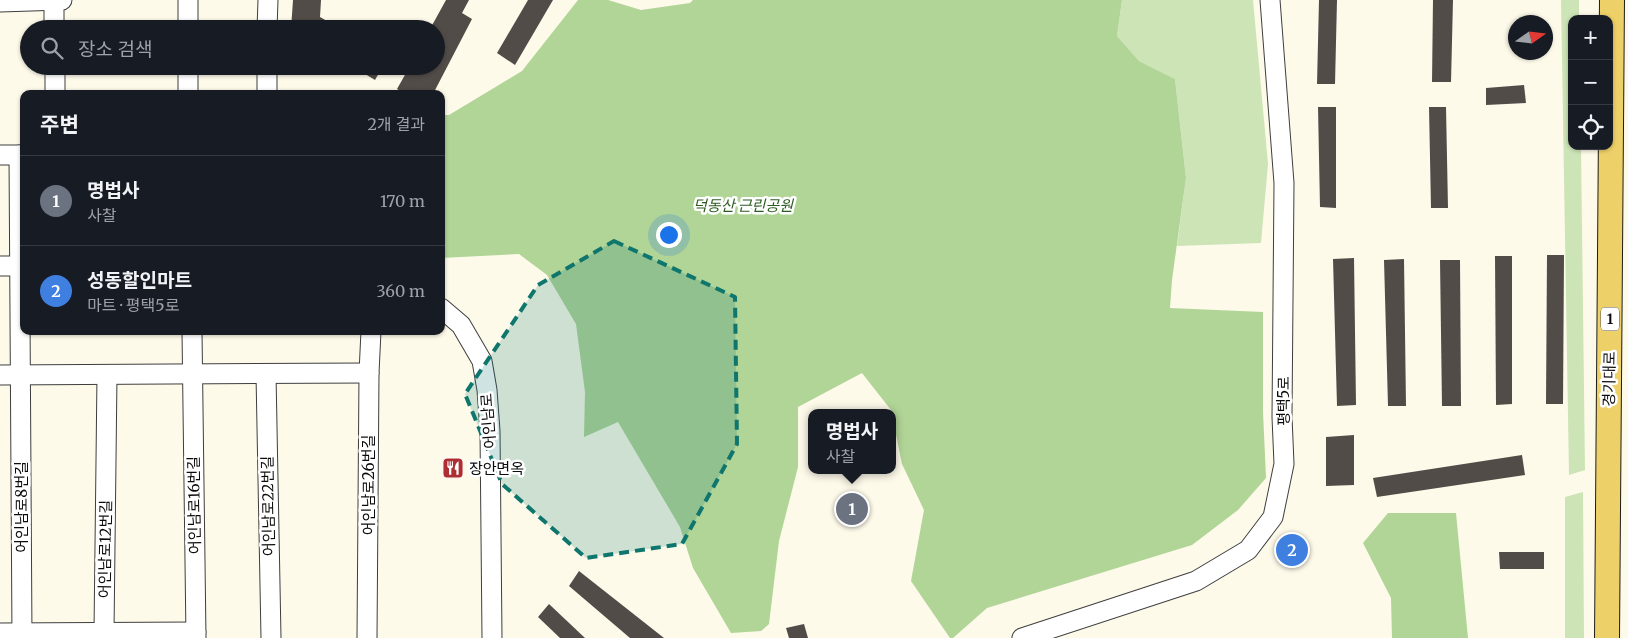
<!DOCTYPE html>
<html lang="ko">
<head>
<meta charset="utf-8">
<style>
	body { margin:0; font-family:Merriweather,"Noto Sans KR",serif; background:#20242c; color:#f1f3f6 }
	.controls { position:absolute; right:15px; top:15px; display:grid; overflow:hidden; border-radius:10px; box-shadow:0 1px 4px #0004 }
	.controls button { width:45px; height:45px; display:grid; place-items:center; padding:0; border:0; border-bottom:1px solid #363941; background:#171b24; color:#f1f3f6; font:25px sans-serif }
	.compass { position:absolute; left:1508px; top:15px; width:45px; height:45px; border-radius:50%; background:#171b24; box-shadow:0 1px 4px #0004; rotate:76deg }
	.you { position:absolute; left:668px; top:234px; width:18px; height:18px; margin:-12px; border:4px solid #fff; border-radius:50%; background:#1a73e8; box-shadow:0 0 0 8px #1a73e833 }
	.badge { display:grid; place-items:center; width:32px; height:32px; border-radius:50%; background:#d93025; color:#fff; font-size:16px; font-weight:700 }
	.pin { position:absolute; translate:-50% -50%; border:2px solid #fff; box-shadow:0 1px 5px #0006 }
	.popup { position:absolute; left:808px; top:409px; width:88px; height:65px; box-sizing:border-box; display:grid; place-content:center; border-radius:10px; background:#171b24; filter:drop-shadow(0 1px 4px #0005); font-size:16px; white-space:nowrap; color:#9ea1a6 }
	.popup b { font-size:19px; color:#f1f3f6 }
	.popup::after { content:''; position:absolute; left:50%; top:100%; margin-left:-10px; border:10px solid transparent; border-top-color:#171b24 }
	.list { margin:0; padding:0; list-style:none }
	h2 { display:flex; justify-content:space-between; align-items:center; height:65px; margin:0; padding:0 20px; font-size:21px }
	h2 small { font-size:16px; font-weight:400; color:#9ea1a6 }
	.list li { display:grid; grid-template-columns:32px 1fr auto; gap:15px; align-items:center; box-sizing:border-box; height:90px; padding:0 20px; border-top:1px solid #363941 }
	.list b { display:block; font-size:19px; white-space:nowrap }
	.list p { margin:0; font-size:16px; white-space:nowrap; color:#9ea1a6 }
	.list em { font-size:16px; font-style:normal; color:#9ea1a6 }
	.icon { flex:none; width:28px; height:28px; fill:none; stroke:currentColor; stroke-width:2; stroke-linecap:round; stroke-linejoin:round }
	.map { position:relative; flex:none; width:1628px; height:638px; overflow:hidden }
	.search { position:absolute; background:#171b24; box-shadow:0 1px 4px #0004; left:20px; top:20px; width:425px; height:55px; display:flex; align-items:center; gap:12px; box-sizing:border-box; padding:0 18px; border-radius:28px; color:#9ea1a6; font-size:19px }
	.panel { position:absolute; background:#171b24; box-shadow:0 1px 4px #0004; left:20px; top:90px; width:425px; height:245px; border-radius:10px }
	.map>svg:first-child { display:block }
</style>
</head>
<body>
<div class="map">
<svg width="1628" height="638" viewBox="0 0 1628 638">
	<rect width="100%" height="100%" fill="#fdfaea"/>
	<g fill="#cde4b7">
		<path d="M1122 0H1253L1268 164 1261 243 1177 246 1186 178 1175 79 1139 61 1117 36Z"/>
		<path d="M1561 0H1579V19H1572V146H1581L1585 470 1569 475Z"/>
		<path d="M1583 492 1584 638H1565V497Z"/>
	</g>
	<g fill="#b1d497">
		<path d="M578 0H608L641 10 690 3 693 0H1122L1117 36 1139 61 1175 79 1186 178 1172 280 1170 308 1263 312V412L1266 478 1238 510 1192 545 987 608 953 638H950L911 581 924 510 902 464 891 410 862 373 798 407V467L779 541 769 624 761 631 731 633 693 568 680 527 618 422 584 437 585 392 576 324 547 275 519 254 441 258V115H449L522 71Z"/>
		<path d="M1388 513H1456L1468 638H1392L1391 598 1363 543Z"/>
	</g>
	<g fill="#524c48">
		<path d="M293 0H321L320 17 341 29H291Z"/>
		<path d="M446 0H469L462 13 472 19 433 94H405L397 89 410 66H436V29H430Z"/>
		<path d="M528 0H553L515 65 497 53Z"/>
		<path d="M1319 0H1337L1335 84H1317Z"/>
		<path d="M1433 0H1453L1451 82H1432Z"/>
		<path d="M352 66H383L375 80Z"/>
		<path d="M1524 85 1526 103 1486 105V88Z"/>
		<path d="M1318 107H1336V208L1320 207Z"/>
		<path d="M1429 107H1446L1448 208H1431Z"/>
		<path d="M1547 255H1564L1563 404H1546Z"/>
		<path d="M1495 256H1512V404L1496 405Z"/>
		<path d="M1354 258 1356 405 1337 406 1333 259Z"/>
		<path d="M1404 259 1406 406H1388L1384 260Z"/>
		<path d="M1440 260H1460L1461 406H1442Z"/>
		<path d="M1354 435V485L1326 486V437Z"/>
		<path d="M1522 455 1525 475 1377 497 1373 478Z"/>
		<path d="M1499 552H1544V569H1500Z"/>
		<path d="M579 571 664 638H630L569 586Z"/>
		<path d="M549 604 585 638H560L538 617Z"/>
		<path d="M804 624 808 638H789L786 628Z"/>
	</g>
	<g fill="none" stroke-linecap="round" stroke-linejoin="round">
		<g stroke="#3e3e3e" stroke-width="21">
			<g id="minor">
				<path d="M54 0V29"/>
				<path d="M0 2 62 0"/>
				<path d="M188 29V0"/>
				<path d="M267 29 268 0"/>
				<path d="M55 66V94"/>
				<path d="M188 94V66"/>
				<path d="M267 94V66"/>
				<path d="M0 155H24"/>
				<path d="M19 155 22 638"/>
				<path d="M0 266H24"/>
				<path d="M441 308 461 325 482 361 487 390 490 431 492 638"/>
				<path d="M192 331 196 638"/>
				<path d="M266 374 271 638"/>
				<path d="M0 375 369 373"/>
				<path d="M104 632 107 375"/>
				<path d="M0 633 196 632"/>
				<path d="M367 638 369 373 371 331"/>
				<path d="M1022 638 1196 581 1248 550 1273 517 1284 464 1282 417 1284 183 1270 0"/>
			</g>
		</g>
		<g stroke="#1c1c1c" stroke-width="26">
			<path id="major" d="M1607 638 1612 0"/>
		</g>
		<use href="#minor" stroke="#fff" stroke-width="19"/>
		<use href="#major" stroke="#eed069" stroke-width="24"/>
	</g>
	<path fill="#0f766e" fill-opacity="0.2" stroke="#0f766e" stroke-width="4" stroke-dasharray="10 6" stroke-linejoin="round" d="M614 241 735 297 737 444 682 544 586 558 502 484 465 394 538 285Z"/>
	<defs>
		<g id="restaurant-square" transform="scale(1.125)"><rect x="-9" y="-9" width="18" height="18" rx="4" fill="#af2e32" stroke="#fff"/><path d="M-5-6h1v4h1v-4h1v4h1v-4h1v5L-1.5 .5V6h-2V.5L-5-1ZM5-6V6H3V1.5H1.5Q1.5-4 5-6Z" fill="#fff"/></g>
	</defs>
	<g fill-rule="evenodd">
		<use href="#restaurant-square" x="453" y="468"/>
	</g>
	<g text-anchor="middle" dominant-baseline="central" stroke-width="5" stroke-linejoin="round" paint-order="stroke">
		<rect fill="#fff" stroke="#545454" stroke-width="1" x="1601" y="307.5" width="18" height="23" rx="4"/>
		<g font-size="14" font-weight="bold" fill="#0b0b0b">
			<text x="1610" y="319">1</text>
		</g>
		<g font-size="15" font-style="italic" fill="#2c5c21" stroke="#fff">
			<text x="743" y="205">덕동산 근린공원</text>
		</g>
		<g font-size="15" fill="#0b0b0b" stroke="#fff">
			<text transform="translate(1609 379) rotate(-89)">경기대로</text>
			<text transform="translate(1283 401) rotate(-90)">평택5로</text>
			<text transform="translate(488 421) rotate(-94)">어인남로</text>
			<text transform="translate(368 485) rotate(-90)">어인남로26번길</text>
			<text transform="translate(194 505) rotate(-91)">어인남로16번길</text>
			<text transform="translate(268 506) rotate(-91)">어인남로22번길</text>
			<text transform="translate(21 507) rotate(-90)">어인남로8번길</text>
			<text transform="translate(105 549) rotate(-89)">어인남로12번길</text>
		</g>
		<g font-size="15" fill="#0b0b0b" stroke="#fff" text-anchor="start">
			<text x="469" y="468">장안면옥</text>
		</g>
	</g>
</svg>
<div class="controls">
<button>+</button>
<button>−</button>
<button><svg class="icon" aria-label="locate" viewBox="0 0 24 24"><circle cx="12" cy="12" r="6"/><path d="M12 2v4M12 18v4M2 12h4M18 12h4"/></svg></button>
</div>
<svg class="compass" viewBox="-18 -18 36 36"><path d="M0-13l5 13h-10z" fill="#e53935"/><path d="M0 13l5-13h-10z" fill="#9ea1a6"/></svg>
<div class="you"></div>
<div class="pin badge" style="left:852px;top:509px;background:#6b7280">1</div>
<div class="popup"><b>명법사</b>사찰</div>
<div class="pin badge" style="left:1292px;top:550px;background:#3f7fe0">2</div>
<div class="search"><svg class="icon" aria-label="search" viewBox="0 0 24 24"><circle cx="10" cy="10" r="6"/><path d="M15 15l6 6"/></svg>장소 검색</div>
<section class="panel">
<h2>주변<small>2개 결과</small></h2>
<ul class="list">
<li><span class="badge" style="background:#6b7280">1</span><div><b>명법사</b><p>사찰</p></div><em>170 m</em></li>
<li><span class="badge" style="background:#3f7fe0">2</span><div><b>성동할인마트</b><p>마트 · 평택5로</p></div><em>360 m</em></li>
</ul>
</section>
</div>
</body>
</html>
